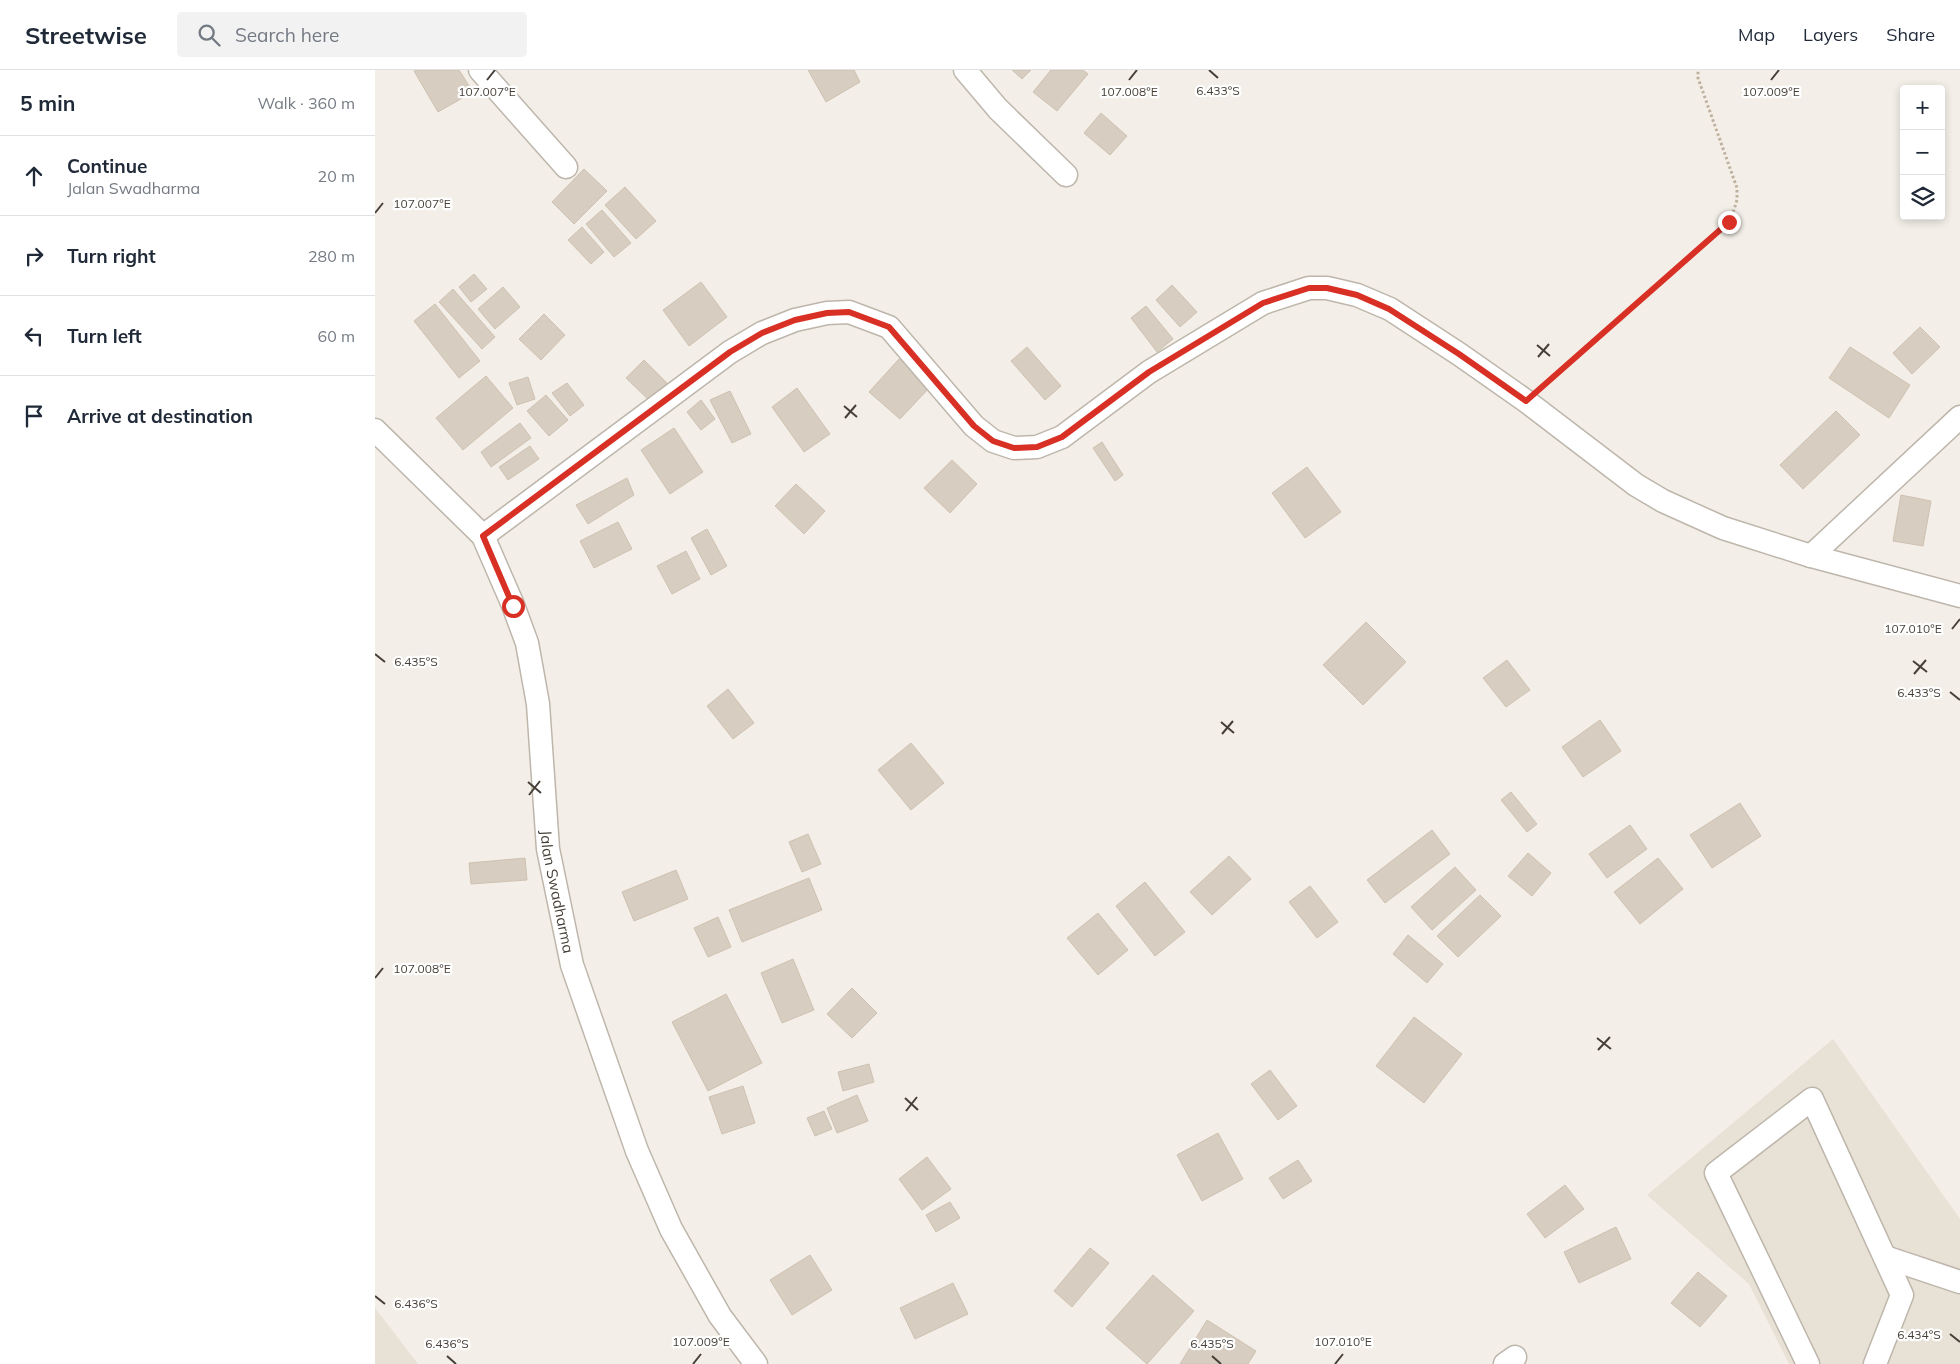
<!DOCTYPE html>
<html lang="en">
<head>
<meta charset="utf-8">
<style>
	body { margin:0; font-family:Mulish,sans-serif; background:#f2f2f3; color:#1f2937 }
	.controls { position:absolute; right:15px; top:15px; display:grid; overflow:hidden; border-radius:5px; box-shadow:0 2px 8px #0003 }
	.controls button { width:45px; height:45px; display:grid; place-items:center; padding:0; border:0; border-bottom:1px solid #e0e1e3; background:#fff; color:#1f2937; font:25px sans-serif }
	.stop { position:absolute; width:15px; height:15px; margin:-11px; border:4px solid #d93025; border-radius:50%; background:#fff }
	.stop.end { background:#d93025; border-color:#fff; box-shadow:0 1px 5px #0008 }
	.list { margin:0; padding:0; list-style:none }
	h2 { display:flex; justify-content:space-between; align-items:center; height:65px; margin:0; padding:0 20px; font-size:21px }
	h2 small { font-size:16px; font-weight:400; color:#747a83 }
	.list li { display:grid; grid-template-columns:32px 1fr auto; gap:15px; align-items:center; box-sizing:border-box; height:80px; padding:0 20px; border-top:1px solid #e0e1e3 }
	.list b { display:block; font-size:19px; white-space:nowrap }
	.list p { margin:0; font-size:16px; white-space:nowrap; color:#747a83 }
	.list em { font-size:16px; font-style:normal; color:#747a83 }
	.icon { flex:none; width:28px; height:28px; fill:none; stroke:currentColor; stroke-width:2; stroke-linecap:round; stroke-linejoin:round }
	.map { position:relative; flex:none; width:1585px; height:1294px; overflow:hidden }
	header { display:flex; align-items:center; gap:30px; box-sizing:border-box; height:70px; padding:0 25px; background:#fff; border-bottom:1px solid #e0e1e3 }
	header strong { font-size:24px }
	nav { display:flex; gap:28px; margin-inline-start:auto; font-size:18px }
	.search { width:350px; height:45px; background:#f2f2f3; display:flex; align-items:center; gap:12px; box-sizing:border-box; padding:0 18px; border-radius:5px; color:#747a83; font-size:19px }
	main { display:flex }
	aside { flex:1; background:#fff }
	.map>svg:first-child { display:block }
</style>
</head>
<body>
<header>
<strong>Streetwise</strong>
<div class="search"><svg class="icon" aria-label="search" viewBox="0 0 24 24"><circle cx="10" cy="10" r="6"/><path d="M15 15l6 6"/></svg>Search here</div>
<nav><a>Map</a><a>Layers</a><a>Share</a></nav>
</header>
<main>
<aside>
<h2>5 min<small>Walk · 360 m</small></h2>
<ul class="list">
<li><svg class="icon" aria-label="ahead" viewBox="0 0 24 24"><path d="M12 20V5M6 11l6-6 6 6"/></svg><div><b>Continue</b><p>Jalan Swadharma</p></div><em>20 m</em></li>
<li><svg class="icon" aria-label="right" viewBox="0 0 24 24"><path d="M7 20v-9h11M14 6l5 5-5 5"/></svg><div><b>Turn right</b></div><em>280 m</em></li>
<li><svg class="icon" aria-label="left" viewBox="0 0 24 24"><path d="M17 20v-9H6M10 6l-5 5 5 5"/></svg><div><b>Turn left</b></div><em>60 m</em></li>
<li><svg class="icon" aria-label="arrive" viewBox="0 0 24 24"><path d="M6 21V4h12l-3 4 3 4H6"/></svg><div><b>Arrive at destination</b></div></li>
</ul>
</aside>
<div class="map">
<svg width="1585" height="1294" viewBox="0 0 1585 1294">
	<rect width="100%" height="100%" fill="#f3efe8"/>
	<g fill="#e7e1d6">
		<path d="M1458 969 1585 1149V1294H1414L1374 1214 1272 1125Z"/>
		<path d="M0 1238 43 1294H0Z"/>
	</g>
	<g fill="#d7cdc1" stroke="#cfc1b1">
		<path d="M41 0H84L98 22 63 42 39 1Z"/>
		<path d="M433 0H479L485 12 451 32Z"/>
		<path d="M637 0H656L647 9Z"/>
		<path d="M676 0H708L713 4 682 41 658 22Z"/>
		<path d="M726 43 752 66 735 85 709 63Z"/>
		<path d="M209 99 232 121 199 154 177 132Z"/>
		<path d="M250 117 281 151 261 169 230 135Z"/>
		<path d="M227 140 256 173 239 187 211 154Z"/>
		<path d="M207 157 229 182 216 194 193 170Z"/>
		<path d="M99 204 112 219 96 232 84 217Z"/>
		<path d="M326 212 352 247 314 276 288 240Z"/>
		<path d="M797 215 822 242 805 257 781 230Z"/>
		<path d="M128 217 145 237 120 259 103 239Z"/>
		<path d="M78 219 120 267 107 279 64 232Z"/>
		<path d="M60 234 105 291 84 308 39 251Z"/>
		<path d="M771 236 798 269 782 282 756 248Z"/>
		<path d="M169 244 190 265 166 290 144 269Z"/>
		<path d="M1545 257 1565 277 1537 304 1518 283Z"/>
		<path d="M652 277 686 316 670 330 636 291Z"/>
		<path d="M1475 277 1535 315 1514 348 1454 308Z"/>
		<path d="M524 289 555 317 525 349 494 322Z"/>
		<path d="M269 290 296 317 279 335 251 308Z"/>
		<path d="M111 306 138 338 88 380 61 348Z"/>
		<path d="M153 307 160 329 142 335 134 313Z"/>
		<path d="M192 313 209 335 195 346 177 323Z"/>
		<path d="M422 318 455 364 429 382 397 337Z"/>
		<path d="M355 321 376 364 357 373 335 330Z"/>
		<path d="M171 325 193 350 174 366 152 341Z"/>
		<path d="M326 330 340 349 326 360 312 342Z"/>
		<path d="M1461 341 1485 365 1428 419 1405 395Z"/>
		<path d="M145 353 156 368 116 397 106 382Z"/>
		<path d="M299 358 328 402 295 424 266 380Z"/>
		<path d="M727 372 748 405 740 411 718 378Z"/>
		<path d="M155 376 164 389 133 410 124 397Z"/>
		<path d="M577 390 602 414 575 443 549 418Z"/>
		<path d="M932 397 966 442 930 468 897 423Z"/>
		<path d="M252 408 259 425 213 454 201 435Z"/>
		<path d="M421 414 450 441 429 464 400 436Z"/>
		<path d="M1526 425 1556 431 1548 476 1518 471Z"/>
		<path d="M243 452 257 479 219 498 205 471Z"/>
		<path d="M332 459 352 496 336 505 316 468Z"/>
		<path d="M311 481 325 509 297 524 282 496Z"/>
		<path d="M991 552 1031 592 988 635 948 595Z"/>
		<path d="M1132 590 1155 620 1131 637 1108 608Z"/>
		<path d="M353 619 379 653 358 669 332 636Z"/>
		<path d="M1225 650 1246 681 1208 707 1187 677Z"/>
		<path d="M536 673 569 713 536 740 503 700Z"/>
		<path d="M1136 722 1162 754 1152 762 1126 730Z"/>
		<path d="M1365 733 1386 766 1337 798 1315 765Z"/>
		<path d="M1255 755 1272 779 1232 808 1214 784Z"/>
		<path d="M1057 760 1075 784 1010 833 992 810Z"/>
		<path d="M433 764 446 794 427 802 414 772Z"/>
		<path d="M1153 783 1176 803 1157 826 1133 806Z"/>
		<path d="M854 786 876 809 837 845 815 822Z"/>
		<path d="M150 788 152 810 96 814 94 793Z"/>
		<path d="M1283 788 1308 819 1265 854 1239 822Z"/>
		<path d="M1080 797 1101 820 1057 860 1036 837Z"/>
		<path d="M301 800 313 829 259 851 247 822Z"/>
		<path d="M434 808 447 840 367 872 354 840Z"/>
		<path d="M770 812 810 862 780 886 741 836Z"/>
		<path d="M935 816 963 852 942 868 914 832Z"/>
		<path d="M1105 825 1126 846 1083 887 1062 866Z"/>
		<path d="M723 843 753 880 723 905 692 868Z"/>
		<path d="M343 847 356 877 333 887 319 858Z"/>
		<path d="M1033 865 1068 894 1052 913 1018 884Z"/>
		<path d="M418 889 439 940 407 953 386 903Z"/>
		<path d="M477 918 502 943 477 968 452 944Z"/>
		<path d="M351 924 387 993 333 1021 297 952Z"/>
		<path d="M1039 947 1087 984 1049 1033 1001 996Z"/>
		<path d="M494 994 499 1012 468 1021 463 1002Z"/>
		<path d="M895 1000 922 1036 903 1050 876 1014Z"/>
		<path d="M368 1016 380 1053 347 1064 334 1027Z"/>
		<path d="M482 1025 493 1051 462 1063 452 1038Z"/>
		<path d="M449 1041 457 1059 440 1066 432 1048Z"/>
		<path d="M843 1063 868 1109 827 1131 802 1085Z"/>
		<path d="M552 1087 576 1119 547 1140 524 1109Z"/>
		<path d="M923 1090 937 1111 908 1129 894 1108Z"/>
		<path d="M1190 1115 1209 1139 1170 1168 1152 1144Z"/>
		<path d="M575 1132 585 1148 561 1162 551 1145Z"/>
		<path d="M1241 1157 1256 1189 1204 1213 1189 1182Z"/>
		<path d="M715 1178 734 1193 697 1237 679 1221Z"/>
		<path d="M435 1185 457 1220 417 1245 395 1210Z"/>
		<path d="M1323 1202 1352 1226 1325 1257 1296 1233Z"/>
		<path d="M778 1205 819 1241 772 1294 731 1258Z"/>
		<path d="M578 1213 593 1244 540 1269 525 1238Z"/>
		<path d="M832 1250 881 1281 873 1294H805Z"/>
	</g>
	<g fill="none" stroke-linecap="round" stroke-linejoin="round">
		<g stroke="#beb6ab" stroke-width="25">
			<g id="minor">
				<path d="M105 0 191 97"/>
				<path d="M590 0 623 39 691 105"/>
				<path id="s1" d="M0 360 108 466 138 535 152 573 163 634 173 779 197 895 262 1081 296 1159 345 1246 381 1294"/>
				<path d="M108 466 355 282 387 263 420 250 452 243 474 242 514 257 599 356 618 371 639 378 662 377 687 367 774 302 888 233 934 218H952L982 225 1015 239 1084 284 1151 331 1261 415 1288 431 1348 458 1436 486 1585 526"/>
				<path d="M1436 486 1585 347"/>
				<path d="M1510 1187 1585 1212"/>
				<path d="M1130 1294 1140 1287"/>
				<path d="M1433 1294 1341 1103 1437 1029 1527 1225 1500 1294"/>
			</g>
		</g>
		<path stroke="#bfb19d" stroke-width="3" stroke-dasharray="2.5 2.5" stroke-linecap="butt" d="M1171 313 1355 152 1362 130V118L1323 8V0"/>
		<use href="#minor" stroke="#fff" stroke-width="22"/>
	</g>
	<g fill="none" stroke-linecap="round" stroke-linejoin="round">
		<path stroke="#d93025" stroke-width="6" d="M138 536 108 466 355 282 387 263 420 250 452 243 474 242 514 257 599 356 618 371 639 378 662 377 687 367 774 302 888 233 934 218H952L982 225 1014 239 1084 284 1151 331 1354 152"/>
	</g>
	<path fill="none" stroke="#463f37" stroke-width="2" d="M834 0 843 8M112 10 120 0M754 10 762 0M1396 10 1404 0M0 143 8 133M1162 275 1175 286M1163 287 1174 274M469 336 482 347M470 348 481 335M1577 559 1585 549M0 584 10 592M1538 591 1552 602M1539 604 1551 590M1575 622 1585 630M846 652 859 663M847 664 858 651M153 712 166 723M154 725 165 711M0 908 8 898M1222 968 1236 979M1223 980 1235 967M530 1028 543 1040M531 1041 542 1027M0 1226 10 1234M1575 1264 1585 1272M72 1286 81 1294M837 1286 846 1294M318 1294 326 1284M960 1294 968 1284"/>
	<g text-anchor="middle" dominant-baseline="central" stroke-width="4.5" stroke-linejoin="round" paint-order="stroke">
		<g font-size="15" fill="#463f37" stroke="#fff">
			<text stroke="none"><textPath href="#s1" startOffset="518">Jalan Swadharma</textPath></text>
		</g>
	</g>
	<g font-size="12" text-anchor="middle" fill="#463f37" stroke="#fff" stroke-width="4.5" stroke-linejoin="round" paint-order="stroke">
		<text x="843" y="25">6.433°S</text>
		<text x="112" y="26">107.007°E</text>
		<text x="754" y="26">107.008°E</text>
		<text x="1396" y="26">107.009°E</text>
		<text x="47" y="138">107.007°E</text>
		<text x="1538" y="563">107.010°E</text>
		<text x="41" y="596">6.435°S</text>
		<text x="1544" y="627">6.433°S</text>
		<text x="47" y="903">107.008°E</text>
		<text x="41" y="1238">6.436°S</text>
		<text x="1544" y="1269">6.434°S</text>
		<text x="326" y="1276">107.009°E</text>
		<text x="968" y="1276">107.010°E</text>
		<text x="72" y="1278">6.436°S</text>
		<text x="837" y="1278">6.435°S</text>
	</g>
</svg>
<div class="controls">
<button>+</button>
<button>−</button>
<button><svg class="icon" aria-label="layers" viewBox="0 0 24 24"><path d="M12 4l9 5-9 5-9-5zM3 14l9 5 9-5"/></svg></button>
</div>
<div class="stop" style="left:138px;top:536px"></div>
<div class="stop end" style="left:1354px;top:152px"></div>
</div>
</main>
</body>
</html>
